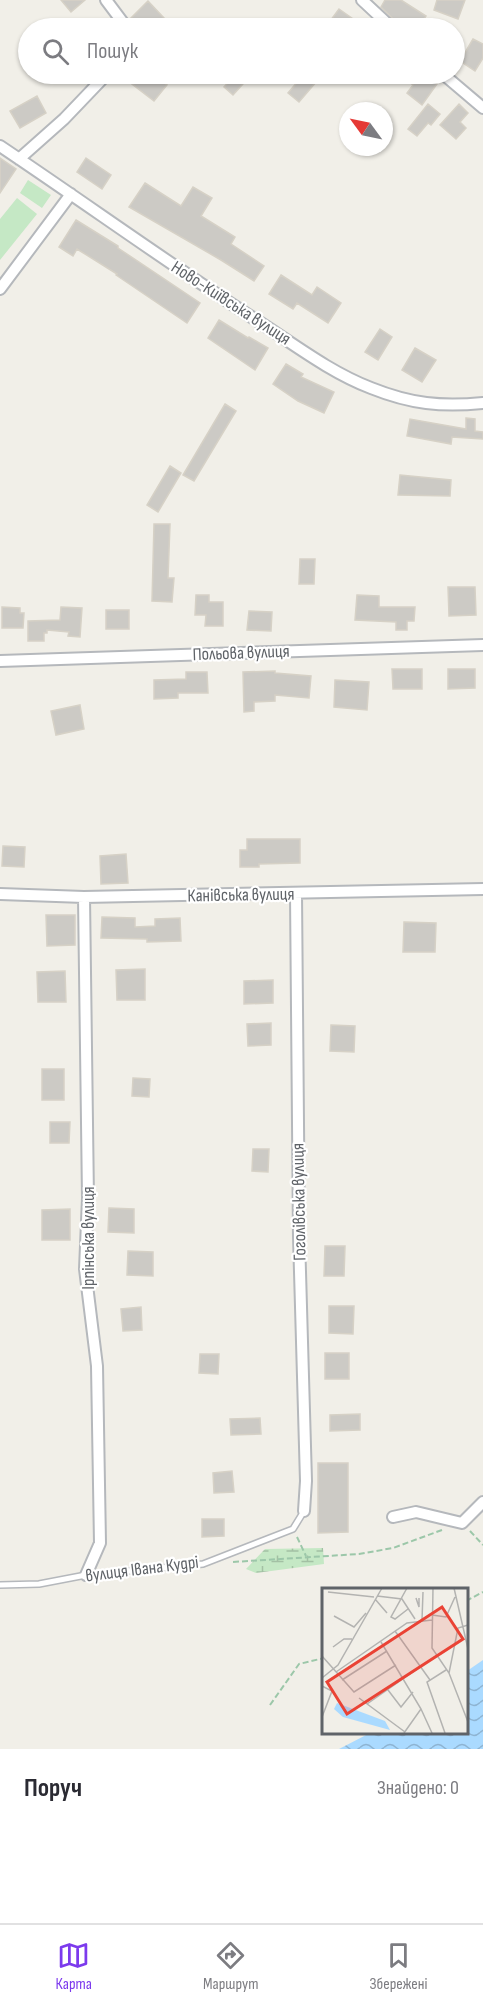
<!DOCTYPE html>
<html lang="uk">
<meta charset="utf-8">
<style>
body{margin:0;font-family:"Sofia Sans Condensed",sans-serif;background:#f2f2f3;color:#2b2b33}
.compass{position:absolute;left:339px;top:102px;width:54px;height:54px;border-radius:50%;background:#fff;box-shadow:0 2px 4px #0004;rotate:303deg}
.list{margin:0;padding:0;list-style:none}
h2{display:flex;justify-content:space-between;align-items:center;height:78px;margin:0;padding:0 24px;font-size:26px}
h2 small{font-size:20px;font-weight:400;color:#7c7c81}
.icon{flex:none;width:33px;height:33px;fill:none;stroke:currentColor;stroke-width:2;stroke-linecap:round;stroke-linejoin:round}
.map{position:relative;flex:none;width:483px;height:1749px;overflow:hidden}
.search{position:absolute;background:#fff;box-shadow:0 2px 4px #0004;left:18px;right:18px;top:18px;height:66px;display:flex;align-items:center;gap:15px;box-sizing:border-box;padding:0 21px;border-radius:33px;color:#7c7c81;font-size:22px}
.sheet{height:174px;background:#fff}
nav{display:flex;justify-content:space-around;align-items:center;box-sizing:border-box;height:84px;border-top:2px solid #e1e1e2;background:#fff;font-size:16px;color:#7c7c81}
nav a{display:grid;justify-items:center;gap:3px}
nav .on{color:#7c3aed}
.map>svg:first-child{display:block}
.green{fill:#c5e8c5}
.wetland{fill:url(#wetland-marsh)}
.water{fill:url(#water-waves)}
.building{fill:#cccac5;stroke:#d6d1c6;stroke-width:1.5}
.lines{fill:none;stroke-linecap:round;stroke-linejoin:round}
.service-casing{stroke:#b5b8bc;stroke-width:8}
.minor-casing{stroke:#b5b8bc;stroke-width:14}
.path{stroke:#9cc7a9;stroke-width:2;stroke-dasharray:6 3;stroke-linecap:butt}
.service{stroke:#fff;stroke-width:5}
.minor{stroke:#fff;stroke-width:10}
.labels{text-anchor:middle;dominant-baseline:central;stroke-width:4.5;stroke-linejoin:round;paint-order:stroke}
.street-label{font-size:18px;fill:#5f6368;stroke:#fff}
.inset-road{fill:none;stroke:#b3b3b1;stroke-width:1.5}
.view{fill:#ea4335;fill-opacity:0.15;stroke:#ea4335;stroke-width:3}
.inset-edge{fill:none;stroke:#5f6368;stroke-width:3}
</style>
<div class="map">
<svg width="483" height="1749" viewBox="0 0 483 1749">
<defs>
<pattern id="wetland-marsh" width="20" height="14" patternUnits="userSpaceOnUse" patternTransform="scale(1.5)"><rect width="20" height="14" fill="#c5e8c5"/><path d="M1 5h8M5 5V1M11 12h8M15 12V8" fill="none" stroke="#a3c0a4"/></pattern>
<pattern id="water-waves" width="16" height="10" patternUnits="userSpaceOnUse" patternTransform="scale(1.5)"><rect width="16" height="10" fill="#aadaff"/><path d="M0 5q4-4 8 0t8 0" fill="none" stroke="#8eb4d2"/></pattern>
</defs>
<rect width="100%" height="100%" fill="#f1efe8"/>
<path class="green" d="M28 180 51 195 42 208 20 193Z
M17 198 37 214 0 260V219Z"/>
<path class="wetland" d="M323 1548 324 1564 256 1573 246 1569 265 1549Z"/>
<path class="water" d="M483 1660V1749H339L370 1733 466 1732 467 1671Z"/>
<path class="building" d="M61 0H85L71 12Z
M385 0H401L426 16 418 28 412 25 408 28 393 19 381 7Z
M437 0H465L458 19 434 10Z
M148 1 164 18 154 28H140L130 19Z
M339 9 366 28H340L330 21Z
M473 39 483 44V58L475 71 460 61Z
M140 74H152L167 85 154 101 132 84Z
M236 74H252L233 95 224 87Z
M304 74H323L299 102 288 93Z
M399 74H422L437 84 422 105 407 93 413 85Z
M37 96 46 113 20 128 10 111Z
M428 104 440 114 431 125 428 123 417 136 408 129Z
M459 104 468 113 460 122 466 128 456 139 440 125Z
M0 158 16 169 0 193Z
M86 158 111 175 102 189 77 172Z
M145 183 181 206 193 187 212 198 201 216 235 237 231 244 264 266 254 281 221 260 129 207Z
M76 220 118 246V248L200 303 187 323 116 275 117 274 77 249 73 256 59 247Z
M281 275 312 295 317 287 341 303 328 323 297 303 293 309 269 294Z
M219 320 248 338 249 337 268 348 255 370 208 338Z
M380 329 392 337 378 360 365 352Z
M415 348 436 360 422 382 402 370Z
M286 364 303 374 301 377 334 392 324 413 298 401 273 384Z
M225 404 236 411 194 481 183 475Z
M466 418 475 419V431L483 432V439L452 437 451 444 407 436 410 419 466 429Z
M170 466 181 473 158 512 147 505Z
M400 475 451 480 450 496 398 495Z
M154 524H170L168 578H174L172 602 152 601Z
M300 559H315L314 584H299Z
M448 587H475L476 615 449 616Z
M196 595H209V602H223V626H205L206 615H195Z
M357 595 379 596V607H415L414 621H407V630H396V622L355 620Z
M2 607 20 608V613H24L23 628H2Z
M61 607 82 608 80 637 68 636 69 632 47 630V633H44V641H28V621L60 620Z
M106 610H129V629H106Z
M249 611 272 612 271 631 247 630Z
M392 669H422V689H393Z
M448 669H475V688L448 689Z
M275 671V673L311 676 309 698 275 695V701L254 702V711L244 712 243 672Z
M186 672H207L208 693H178V698L154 699V680L186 679Z
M335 680 369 682 367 710 334 707Z
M80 705 84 729 56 735 51 711Z
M247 839H300V863L259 864V867H240V850H247Z
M3 846 25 847 24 867 2 866Z
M126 854 128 883 101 884 100 856Z
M46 915H75V945L47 946Z
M102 917 135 918V927L155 926V919L180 918 181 941 147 942V939L101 938Z
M404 922 436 923 435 952H403Z
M145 969V1000H117L116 970Z
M65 971 66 1002H38L37 972Z
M273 980V1003L244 1004V981Z
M271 1023V1045L248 1046 247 1024Z
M331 1025 355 1026 354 1052 330 1051Z
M42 1069H64V1100H42Z
M133 1078 150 1079 149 1097 132 1096Z
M50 1122H70L69 1143H50Z
M253 1149H269L268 1172 252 1171Z
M109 1208 134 1209V1233L108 1232Z
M70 1209V1240H42V1210Z
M325 1246H345L344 1276H324Z
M128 1251 153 1252V1276L127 1275Z
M329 1306H354L353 1334 329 1333Z
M141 1307 142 1330 123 1331 121 1309Z
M325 1353H349V1379H325Z
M200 1354H219L218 1374 199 1373Z
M360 1414V1430L330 1431V1415Z
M260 1418 261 1434 231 1435 230 1419Z
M318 1463H348V1532L318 1533Z
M232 1471 234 1492 214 1493 213 1473Z
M202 1519H224V1536L202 1537Z"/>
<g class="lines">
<g class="service-casing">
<path id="service" d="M0 1585 39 1584 86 1575 203 1564 293 1529 304 1511"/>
</g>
<g class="minor-casing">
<path id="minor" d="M106 0 127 28
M362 0 392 28
M443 74 483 108
M0 146C85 203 168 263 253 318 291 342 329 372 371 388 411 404 441 407 483 403
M19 159 64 119 107 74
M0 289 71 194
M0 661 483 645
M0 894 84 897 483 889
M296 894 299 1237 306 1481 304 1511
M84 897 88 1198 85 1269 97 1366 100 1543 86 1575
M393 1517 416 1512 462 1523 483 1502"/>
</g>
<path class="path" d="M470 1531 483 1545
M297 1537 306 1556
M233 1562 359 1554 393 1548 442 1530
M466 1601 483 1592
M270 1705 299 1664 324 1658"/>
<use href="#service" class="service"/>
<use href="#minor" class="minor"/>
</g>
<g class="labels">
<g class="street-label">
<text transform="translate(231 303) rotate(33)">Ново-Київська вулиця</text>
<text transform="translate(241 653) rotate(-2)">Польова вулиця</text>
<text transform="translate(241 895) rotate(-1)">Канівська вулиця</text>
<text transform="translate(299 1202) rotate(-91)">Гоголівська вулиця</text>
<text transform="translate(88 1238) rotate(-90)">Ірпінська вулиця</text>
<text transform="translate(142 1569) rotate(-7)">вулиця Івана Кудрі</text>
</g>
</g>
<g transform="translate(322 1588)">
<rect width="146" height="146" fill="#f1efe8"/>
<path d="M15 115 63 133 68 142 21 129 12 121Z" fill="#aadaff"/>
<path class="inset-road" d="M85 0 69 29 73 31 86 21M111 0 110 60 127 85 146 134M132 0 146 61M6 4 52 9M55 8 80 11 93 31M94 10 97 19V10M53 11 65 25M110 27 124 29 133 9M12 28 32 39 44 25M100 32 101 4M73 43 108 92M59 54 99 121 82 145M11 59 22 51H30M0 68 32 104 74 77M14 84 85 35 110 32M127 85 136 40 146 37M0 90 16 77 60 0M20 92 65 63M0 98 10 103 0 129M66 102 79 119 91 104M37 110 83 144M45 116 98 79M99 121 110 145M123 145 105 94 124 82"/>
<path class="view" d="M120 19 141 51 25 126 5 94Z"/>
<rect width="146" height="146" class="inset-edge"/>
</g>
</svg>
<svg class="compass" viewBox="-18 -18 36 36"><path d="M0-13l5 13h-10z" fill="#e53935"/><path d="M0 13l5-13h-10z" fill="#7c7c81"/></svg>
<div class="search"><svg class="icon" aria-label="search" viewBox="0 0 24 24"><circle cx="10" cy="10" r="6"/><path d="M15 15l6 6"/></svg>Пошук</div>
</div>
<section class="sheet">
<h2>Поруч<small>Знайдено: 0</small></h2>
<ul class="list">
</ul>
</section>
<nav>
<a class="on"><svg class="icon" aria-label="map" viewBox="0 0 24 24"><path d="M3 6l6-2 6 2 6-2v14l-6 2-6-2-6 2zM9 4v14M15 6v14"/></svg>Карта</a>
<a><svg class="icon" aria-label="directions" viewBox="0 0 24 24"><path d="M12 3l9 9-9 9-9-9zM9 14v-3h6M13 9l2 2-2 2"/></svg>Маршрут</a>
<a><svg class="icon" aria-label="saved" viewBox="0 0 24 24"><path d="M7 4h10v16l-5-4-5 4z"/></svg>Збережені</a>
</nav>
